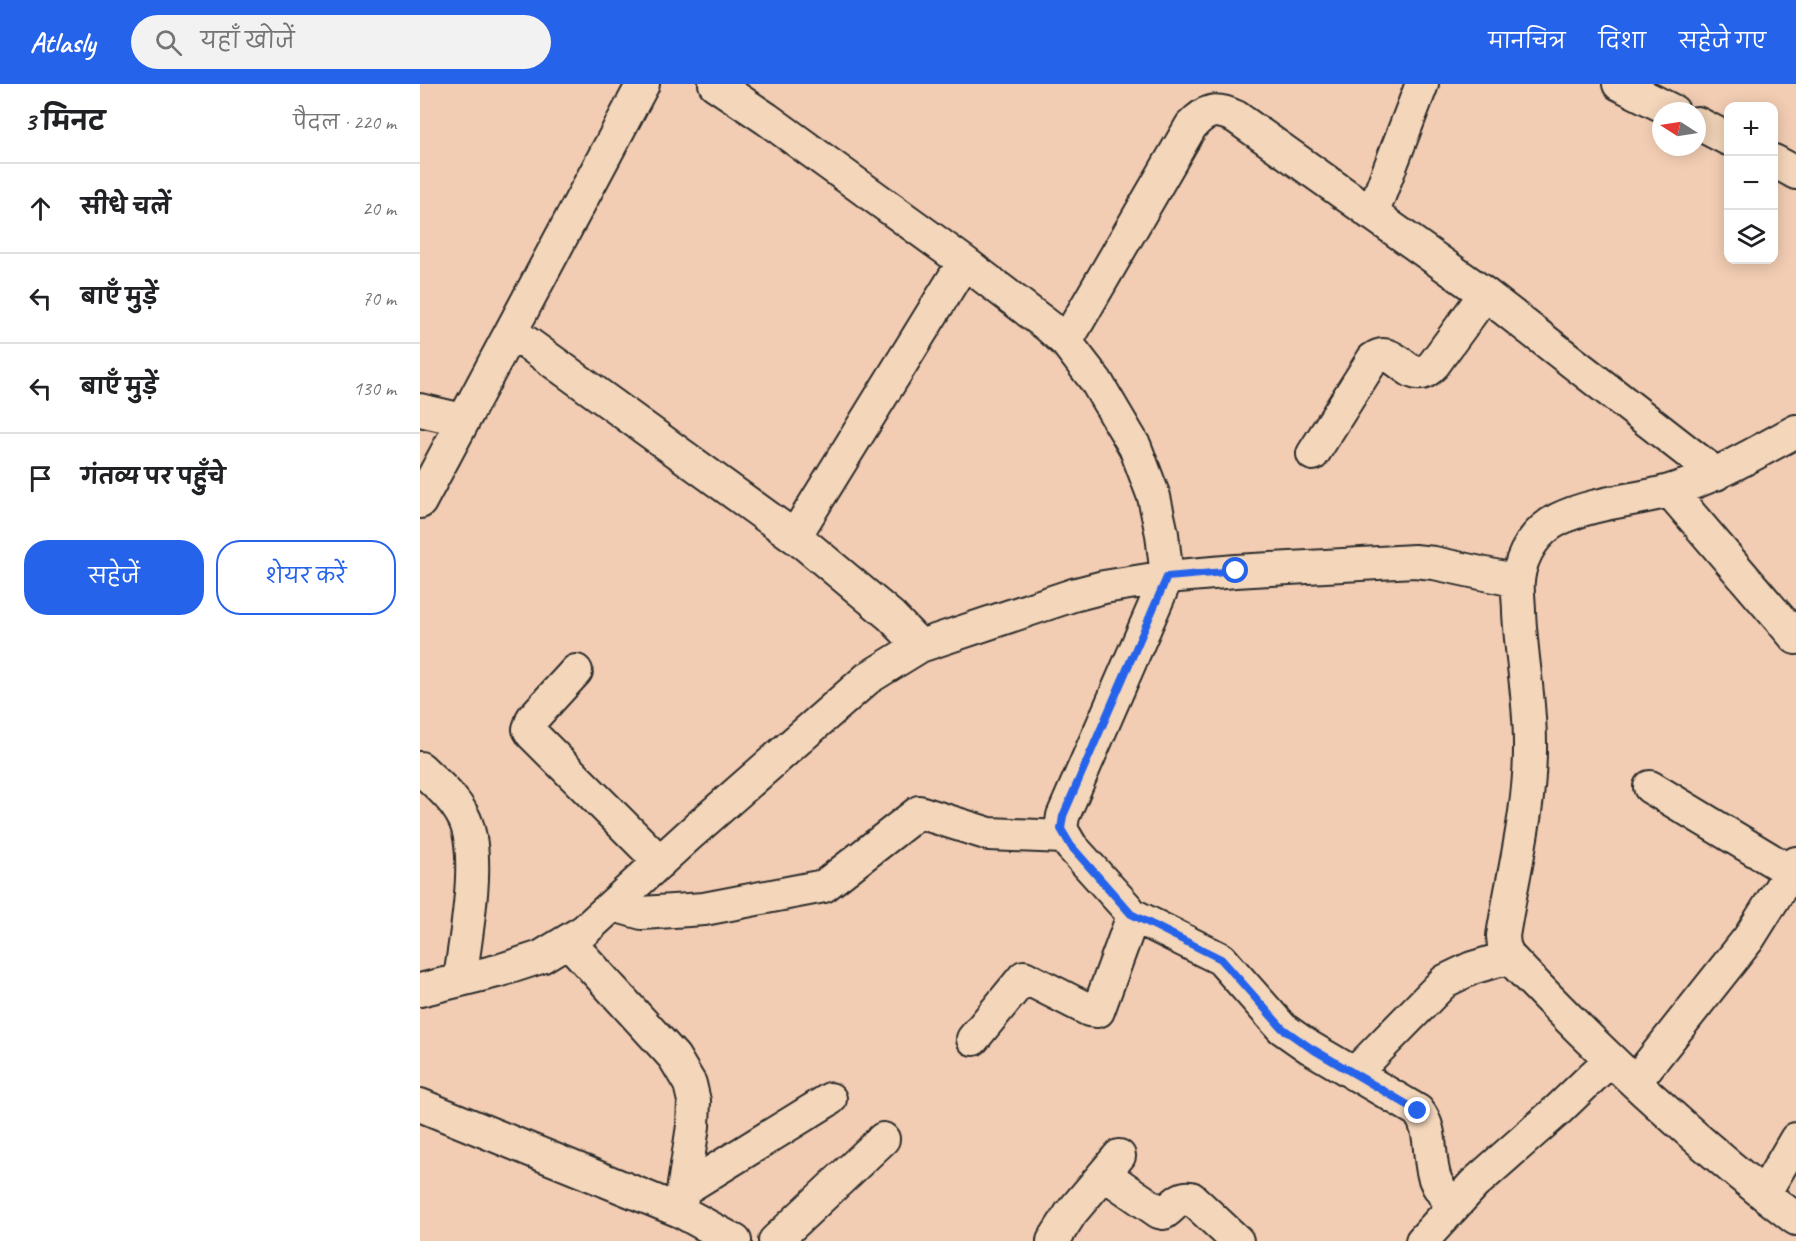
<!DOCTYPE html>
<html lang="hi">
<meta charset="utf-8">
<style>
body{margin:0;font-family:Caveat,"Playpen Sans Deva",sans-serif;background:#f2f2f2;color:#202124}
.controls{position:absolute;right:18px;top:18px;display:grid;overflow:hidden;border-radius:12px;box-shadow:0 3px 15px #0003}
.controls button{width:54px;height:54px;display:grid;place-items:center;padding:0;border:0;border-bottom:2px solid #e0e0e0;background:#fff;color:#202124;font:30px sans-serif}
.compass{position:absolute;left:1232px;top:18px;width:54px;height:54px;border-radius:50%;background:#fff;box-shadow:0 3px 15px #0003;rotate:282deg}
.stop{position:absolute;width:18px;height:18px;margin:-14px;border:4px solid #2563eb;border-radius:50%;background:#fff}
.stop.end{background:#2563eb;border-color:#fff;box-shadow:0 2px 6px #0008}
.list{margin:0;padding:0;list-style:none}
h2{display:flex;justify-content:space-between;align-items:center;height:78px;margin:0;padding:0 24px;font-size:26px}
h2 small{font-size:20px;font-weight:400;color:#757577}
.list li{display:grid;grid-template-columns:39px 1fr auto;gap:18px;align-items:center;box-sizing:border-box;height:90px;padding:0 24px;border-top:2px solid #e0e0e0}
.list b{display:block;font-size:22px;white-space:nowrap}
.list em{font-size:20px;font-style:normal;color:#757577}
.actions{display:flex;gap:12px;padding:18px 24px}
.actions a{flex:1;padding:14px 0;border:2px solid #2563eb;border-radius:24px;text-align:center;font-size:21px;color:#2563eb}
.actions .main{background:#2563eb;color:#fff}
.icon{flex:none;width:33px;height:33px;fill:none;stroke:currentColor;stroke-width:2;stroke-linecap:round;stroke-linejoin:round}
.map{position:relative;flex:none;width:1376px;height:1157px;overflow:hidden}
header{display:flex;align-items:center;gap:36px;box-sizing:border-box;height:84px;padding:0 30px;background:#2563eb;color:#fff}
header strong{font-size:28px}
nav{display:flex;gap:33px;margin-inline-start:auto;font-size:21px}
.search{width:420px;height:54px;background:#f2f2f2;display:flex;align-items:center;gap:15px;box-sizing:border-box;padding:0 21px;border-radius:33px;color:#757577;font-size:22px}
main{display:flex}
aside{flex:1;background:#fff}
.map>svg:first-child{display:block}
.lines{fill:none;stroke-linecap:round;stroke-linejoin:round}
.minor-casing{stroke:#2b2b2b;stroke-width:36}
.minor{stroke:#f4d6ba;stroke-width:32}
.route{stroke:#2563eb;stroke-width:8}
</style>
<header>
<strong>Atlasly</strong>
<div class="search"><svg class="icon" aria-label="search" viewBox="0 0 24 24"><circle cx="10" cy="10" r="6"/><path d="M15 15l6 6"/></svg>यहाँ खोजें</div>
<nav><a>मानचित्र</a><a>दिशा</a><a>सहेजे गए</a></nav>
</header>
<main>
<aside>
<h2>3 मिनट<small>पैदल · 220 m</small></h2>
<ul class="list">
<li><svg class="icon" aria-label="ahead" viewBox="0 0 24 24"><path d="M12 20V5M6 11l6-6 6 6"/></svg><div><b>सीधे चलें</b></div><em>20 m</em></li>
<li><svg class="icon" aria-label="left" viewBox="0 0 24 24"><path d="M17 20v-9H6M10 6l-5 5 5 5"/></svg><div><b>बाएँ मुड़ें</b></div><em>70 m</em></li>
<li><svg class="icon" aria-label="left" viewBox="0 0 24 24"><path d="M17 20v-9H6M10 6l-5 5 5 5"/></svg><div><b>बाएँ मुड़ें</b></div><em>130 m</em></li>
<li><svg class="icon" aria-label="arrive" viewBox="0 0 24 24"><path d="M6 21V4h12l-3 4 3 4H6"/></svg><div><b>गंतव्य पर पहुँचे</b></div></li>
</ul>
<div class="actions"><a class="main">सहेजें</a><a>शेयर करें</a></div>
</aside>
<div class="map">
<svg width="1376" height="1157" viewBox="0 0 1376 1157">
<rect width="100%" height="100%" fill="#f2cdb3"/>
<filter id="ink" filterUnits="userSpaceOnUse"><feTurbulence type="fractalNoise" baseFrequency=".0167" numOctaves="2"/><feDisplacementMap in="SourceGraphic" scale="12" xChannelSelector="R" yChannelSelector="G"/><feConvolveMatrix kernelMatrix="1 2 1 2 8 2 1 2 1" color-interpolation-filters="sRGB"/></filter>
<g filter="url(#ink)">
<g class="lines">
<g class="minor-casing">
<path id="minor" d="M295 0 347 35 544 178 628 242 646 258 676 297 715 363 734 413 742 450 747 493 643 732 641 745 651 762 708 825 712 834 710 840 678 927 669 926 604 893 553 955
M1199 0 1253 27
M1277 39 1308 55
M1354 77 1376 89
M950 129 956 120 1002 0
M92 248 386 461 471 532 500 562
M646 258 771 42C786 26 795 23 816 33L1065 210 1296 390
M0 326 43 336
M1376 347C1335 369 1294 394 1249 407 1213 417 1174 418 1139 435 1116 446 1101 470 1098 496 1097 506 1099 518 1099 528 1101 572 1110 615 1110 659 1111 723 1093 789 1083 852L1084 862 1089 873C1178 967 1273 1057 1376 1135
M893 370 953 275C972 260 985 292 1002 289 1007 288 1011 283 1014 280L1065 210
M1250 407 1376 554
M0 418 223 0
M375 452 544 178
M156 587 113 634 109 645 112 650 240 778
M0 684C16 699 33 713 43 732 63 768 45 855 40 896
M1230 703 1376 791
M193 821 222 829 284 825 404 802 499 728 569 750 644 753
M711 830 801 875 862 944 889 963 998 1027C1014 1047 1007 1072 1015 1095 1019 1106 1027 1114 1034 1122
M148 857 254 973 270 1000 274 1017 273 1042 260 1127
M0 906 81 886 121 873 164 847 268 752 448 594 500 562 653 511 684 503 747 493 816 487 994 477 1014 479 1098 497
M934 990 1025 897 1052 884 1089 873
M1215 998 1329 854 1376 779
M0 1021 260 1127 315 1157
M684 1090 739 1128 744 1129C754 1122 759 1112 771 1114L817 1157
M263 1106 410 1015
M1344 1110 1376 1055
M355 1157 463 1055
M633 1157 651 1129 699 1072
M1002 1157 1054 1100 1139 1025 1190 976"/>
</g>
<use href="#minor" class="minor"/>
</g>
</g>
<g class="lines" filter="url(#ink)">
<path class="route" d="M816 487 747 493 643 732 641 745 651 762 711 830 801 875 862 944 889 963 998 1027"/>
</g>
</svg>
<div class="controls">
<button>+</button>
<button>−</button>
<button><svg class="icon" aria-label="layers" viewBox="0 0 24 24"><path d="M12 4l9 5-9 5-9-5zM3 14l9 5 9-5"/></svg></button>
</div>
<svg class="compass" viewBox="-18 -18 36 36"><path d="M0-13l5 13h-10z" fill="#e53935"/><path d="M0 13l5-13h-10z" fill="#757577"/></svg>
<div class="stop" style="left:816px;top:487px"></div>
<div class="stop end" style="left:998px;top:1027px"></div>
</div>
</main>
